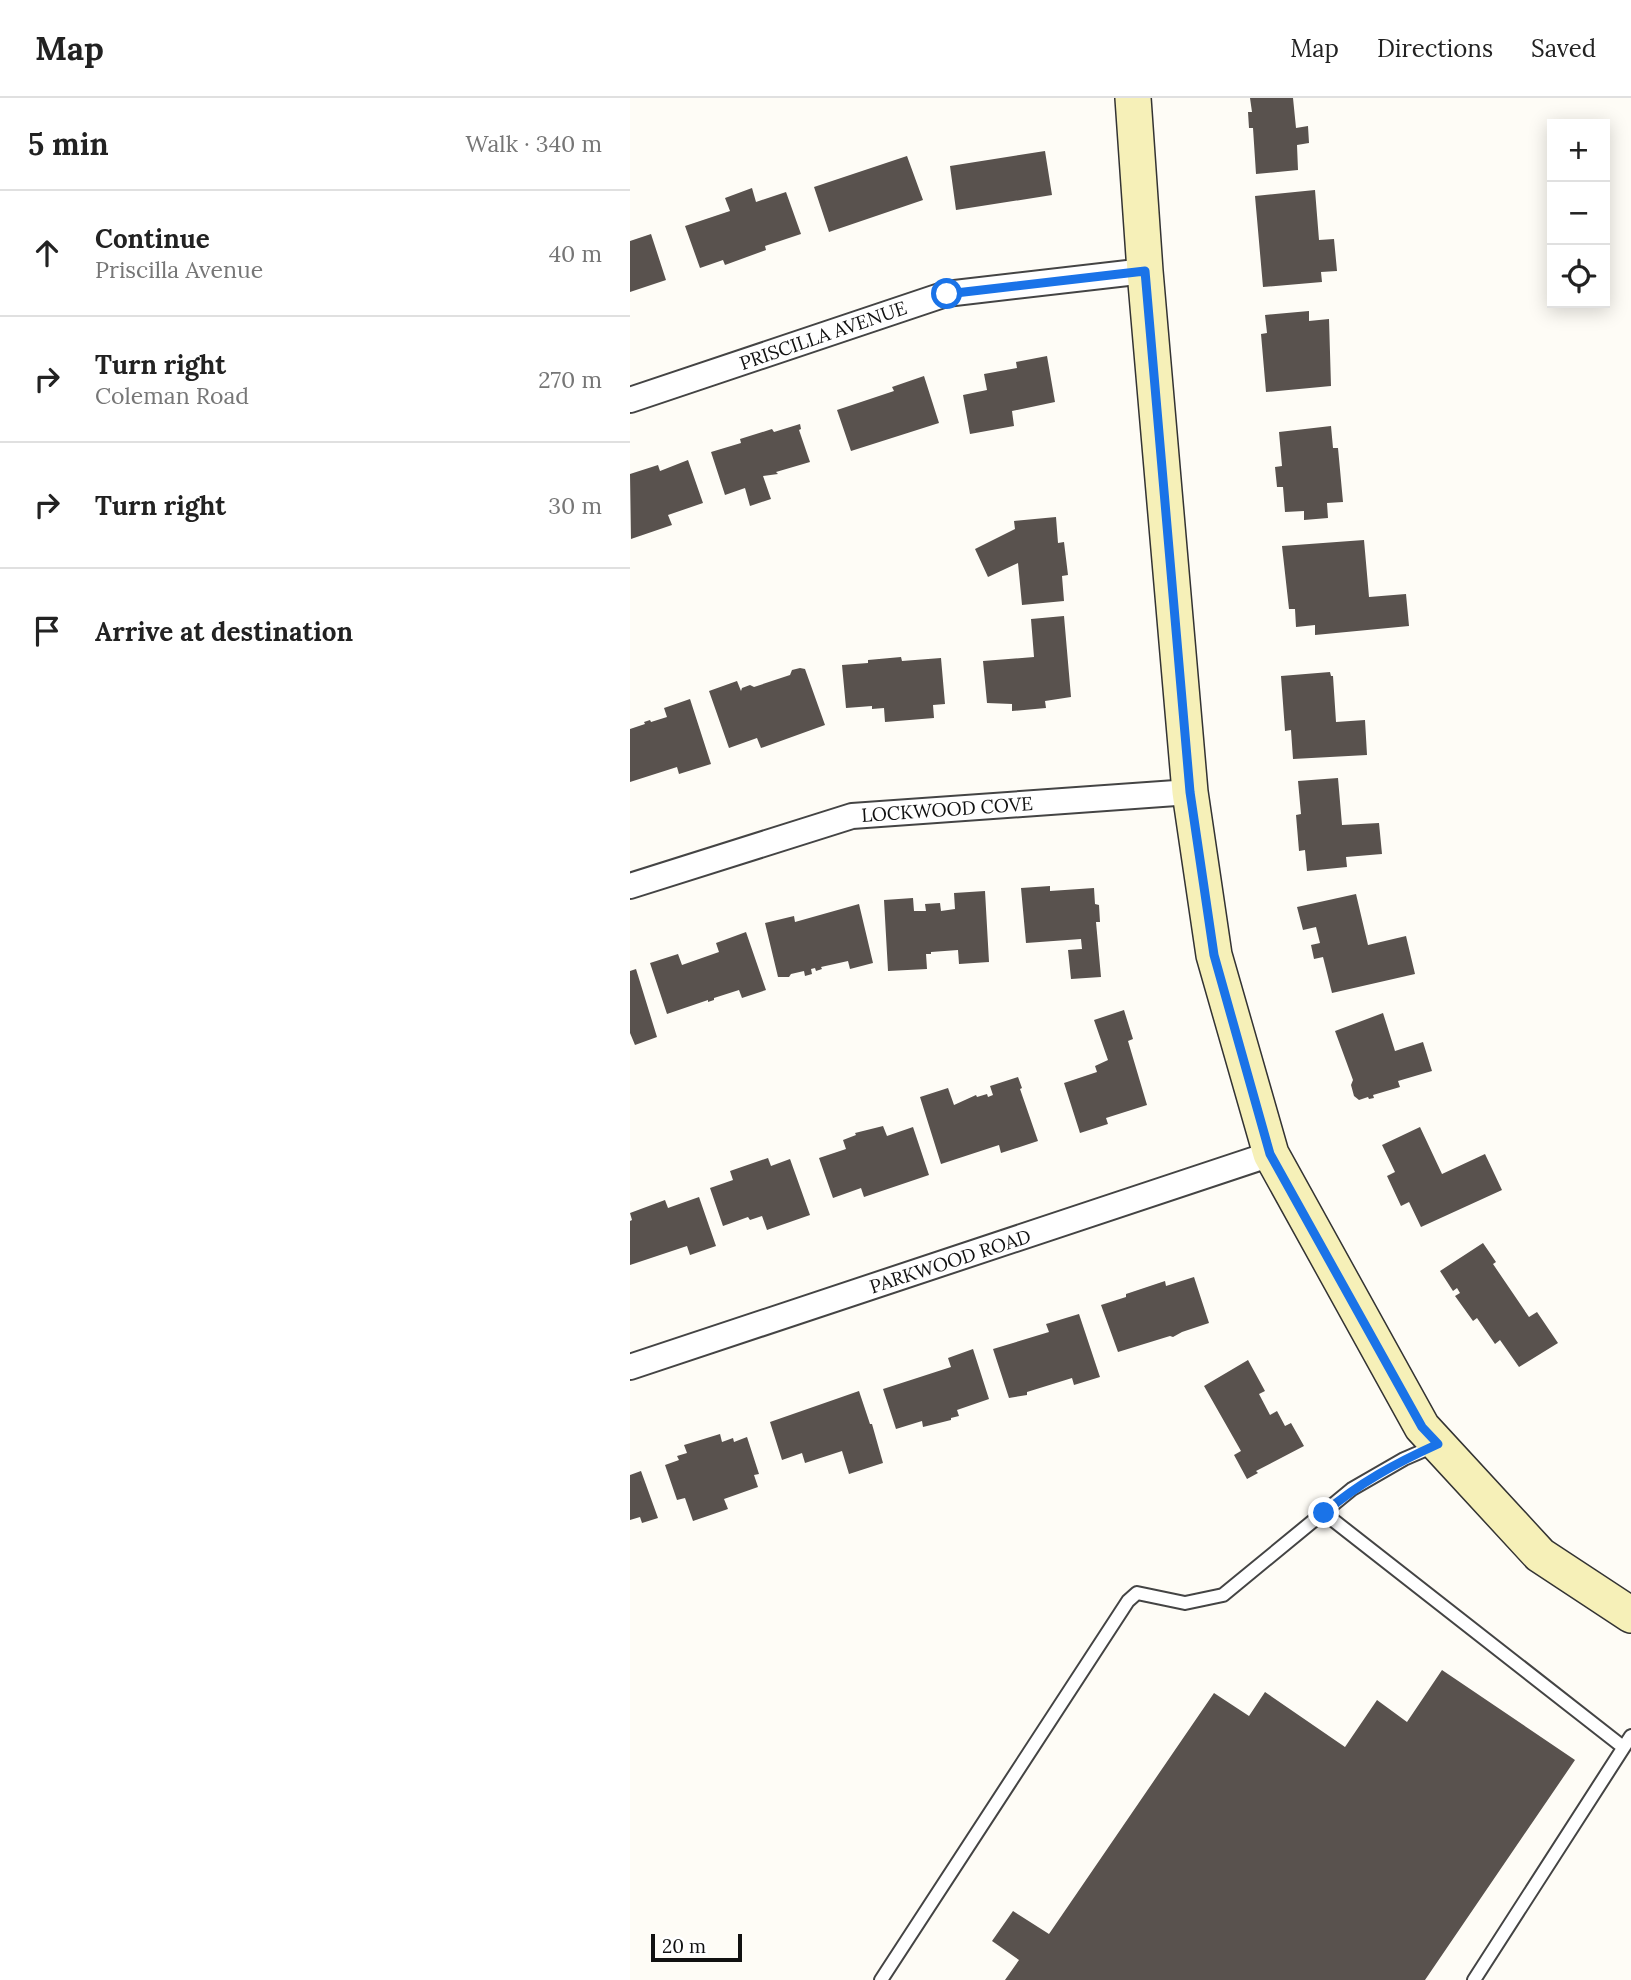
<!DOCTYPE html>
<meta charset="utf-8">
<style>
body{margin:0;font-family:Lora,serif;background:#f6f6f6;color:#222}
.controls{position:absolute;right:21px;top:21px;display:grid;overflow:hidden;border-radius:0px;box-shadow:0 4px 18px #0003}
.controls button{width:63px;height:63px;display:grid;place-items:center;padding:0;border:0;border-bottom:2px solid #e0e0e0;background:#fff;color:#222;font:35px sans-serif}
.scale{position:absolute;left:21px;bottom:18px;width:91px;box-sizing:border-box;padding-left:7px;border:4px solid #111;border-top:0;font-size:19px;line-height:24px;white-space:nowrap;color:#111;-webkit-text-stroke:5px #fff;paint-order:stroke}
.stop{position:absolute;width:21px;height:21px;margin:-16px;border:5px solid #1a73e8;border-radius:50%;background:#fff}
.stop.end{background:#1a73e8;border-color:#fff;box-shadow:0 2px 7px #0008}
.list{margin:0;padding:0;list-style:none}
h2{display:flex;justify-content:space-between;align-items:center;height:91px;margin:0;padding:0 28px;font-size:30px}
h2 small{font-size:23px;font-weight:400;color:#767676}
.list li{display:grid;grid-template-columns:46px 1fr auto;gap:21px;align-items:center;box-sizing:border-box;height:126px;padding:0 28px;border-top:2px solid #e0e0e0}
.list b{display:block;font-size:26px;white-space:nowrap}
.list p{margin:0;font-size:23px;white-space:nowrap;color:#767676}
.list em{font-size:23px;font-style:normal;color:#767676}
.icon{flex:none;width:38px;height:38px;fill:none;stroke:currentColor;stroke-width:2;stroke-linecap:round;stroke-linejoin:round}
.map{position:relative;flex:none;width:1001px;height:1882px;overflow:hidden}
header{display:flex;align-items:center;gap:42px;box-sizing:border-box;height:98px;padding:0 35px;background:#fff;border-bottom:2px solid #e0e0e0}
header strong{font-size:33px}
nav{display:flex;gap:38px;margin-inline-start:auto;font-size:24px}
main{display:flex}
aside{flex:1;background:#fff}
.map>svg:first-child{display:block}
.building{fill:#59524e}
.lines{fill:none;stroke-linecap:round;stroke-linejoin:round}
.service-casing{stroke:#444;stroke-width:16}
.minor-casing{stroke:#444;stroke-width:28}
.secondary-casing{stroke:#333;stroke-width:38}
.service{stroke:#fff;stroke-width:12}
.minor{stroke:#fff;stroke-width:24}
.secondary{stroke:#f6f0b8;stroke-width:35}
.route{stroke:#1a73e8;stroke-width:9}
.labels{text-anchor:middle;dominant-baseline:central;stroke-width:7;stroke-linejoin:round;paint-order:stroke}
.street-label{font-size:19px;fill:#111;stroke:#fff}
</style>
<header>
<strong>Map</strong>
<nav><a>Map</a><a>Directions</a><a>Saved</a></nav>
</header>
<main>
<aside>
<h2>5 min<small>Walk · 340 m</small></h2>
<ul class="list">
<li><svg class="icon" aria-label="ahead" viewBox="0 0 24 24"><path d="M12 20V5M6 11l6-6 6 6"/></svg><div><b>Continue</b><p>Priscilla Avenue</p></div><em>40 m</em></li>
<li><svg class="icon" aria-label="right" viewBox="0 0 24 24"><path d="M7 20v-9h11M14 6l5 5-5 5"/></svg><div><b>Turn right</b><p>Coleman Road</p></div><em>270 m</em></li>
<li><svg class="icon" aria-label="right" viewBox="0 0 24 24"><path d="M7 20v-9h11M14 6l5 5-5 5"/></svg><div><b>Turn right</b></div><em>30 m</em></li>
<li><svg class="icon" aria-label="arrive" viewBox="0 0 24 24"><path d="M6 21V4h12l-3 4 3 4H6"/></svg><div><b>Arrive at destination</b></div></li>
</ul>
</aside>
<div class="map">
<svg width="1001" height="1882" viewBox="0 0 1001 1882">
<rect width="100%" height="100%" fill="#fefcf6"/>
<path class="building" d="M620 0H663L666 30 678 28 679 45 667 47 668 72 626 76 623 30H619L618 14H622Z
M415 53 422 97 326 112 320 68Z
M277 58 293 102 199 134 184 89Z
M122 90 126 104 156 94 171 136 135 148 136 152 95 167 93 162 70 170 55 128 100 113 95 100Z
M685 92 689 142 704 141 707 173 691 174 692 184 633 189 625 98Z
M21 136 36 182 0 194V143Z
M679 213V223L699 221 701 288 636 294 631 236 637 235 635 217Z
M417 258 425 304 382 313 384 328 340 336 333 297 357 292 354 276 387 270 386 264Z
M294 278 309 325 221 353 207 312 264 293 262 289Z
M170 326 171 331 169 332 180 364 146 374 148 376 133 378 141 401 120 408 115 390 95 397 81 354 111 345 110 341 142 331 144 334Z
M701 328 703 350H708L713 404 697 405 698 420 674 422V413L655 414 653 389H647L645 369 652 368 649 334Z
M58 362 73 405 38 417 42 427 1 441 0 376 28 367 30 373Z
M426 419 428 445 434 444 438 477 432 478 434 503 392 507 388 465 358 479 345 451 385 431 384 423Z
M734 442 739 499 776 496 779 528 685 537V527L666 529 665 511H659L652 448Z
M434 518 441 599 415 603 416 610 382 613V606L357 605 353 563 404 559 401 521Z
M271 559 272 563 311 560 315 606 303 607 304 620 255 624 254 610 242 611V608L216 610 212 567 238 565V562Z
M170 570 175 571 195 627 131 650 127 640 99 650 79 593 107 583 111 593 112 590 120 587 124 589 160 577 162 572Z
M700 574 701 578H703L706 624 735 622 737 657 663 661 661 632 655 633 651 578Z
M60 601 81 666 49 676 47 669 0 684V631L15 626 14 624 20 622 21 624 37 619 34 610Z
M708 680 712 727 749 725 752 756 716 759 717 769 677 773 675 752 669 753 666 717 671 716 668 683Z
M420 788V793L464 790 465 806 469 807 470 824H466L471 879 441 881 438 852 452 851 451 841 396 845 391 790Z
M355 793 359 864 329 866 328 852 301 854V856H296L297 871 258 873 254 802 283 800 284 813H296L295 806 310 805 311 813 325 811 324 795Z
M726 796 738 847 776 838 785 876 702 895 693 859 684 861 681 847 690 845 686 829 673 832 667 809Z
M229 806 243 865 220 871 218 863 191 869 192 871 186 873 185 870 181 871 182 876 175 878 174 873 161 876 159 879H148L135 825 164 818 165 824Z
M116 834 136 892 112 900 109 892 84 900V902L78 904V902L37 916 20 865 48 856 52 867 89 854 86 845Z
M6 871 27 939 5 947 0 935V873Z
M494 912 503 941 498 943 517 1007 476 1020 478 1026 450 1035 434 985 467 974 465 968 478 962 464 922Z
M753 915 765 953 793 944 802 973 768 983 770 989 743 997 744 1000 739 1001 738 999 729 1002 724 998 721 987 723 982 705 933Z
M388 979 392 990 390 991 408 1043 371 1055 369 1047 311 1066 290 999 318 990 324 1007 346 997 347 999 357 996 358 999 363 997 360 988Z
M253 1028 257 1038 283 1029 299 1077 234 1099 231 1090 203 1100 189 1060 216 1051 213 1042 226 1037 225 1035Z
M790 1029 812 1076 855 1056 872 1092 791 1129 779 1104 771 1108 757 1078 765 1074 752 1047Z
M138 1060 141 1068 160 1061 180 1117 137 1132 132 1118 120 1122 118 1119 93 1128 80 1090 103 1082 100 1073Z
M69 1099 86 1148 60 1157 57 1148 0 1167V1123L2 1122 0 1115 35 1102 38 1110Z
M853 1145 866 1164 863 1166 899 1219 907 1214 928 1245 889 1269 870 1242 865 1246 847 1220 843 1223 825 1198 830 1195 827 1190 823 1193 810 1173Z
M564 1179 579 1225 552 1234 543 1239 540 1238 488 1254 471 1207 496 1199V1196L535 1183 536 1188Z
M449 1216 470 1279 444 1287 442 1280 397 1294V1297L379 1300 363 1251 419 1234 416 1226Z
M343 1251 359 1301 327 1312 329 1318 321 1320V1322L293 1329 292 1323 266 1331 253 1291 321 1269 318 1260Z
M618 1262 635 1293 629 1296 640 1317 647 1313 655 1328 661 1325 674 1348 626 1373 628 1375 617 1381 604 1357 611 1353 574 1288Z
M229 1293 240 1326H242L253 1365 219 1376 212 1353 175 1365 172 1355 152 1362 140 1324Z
M90 1336 92 1344 103 1340 104 1344 117 1339 129 1376 124 1377 128 1389 94 1401 98 1411 63 1423 55 1400 47 1402 35 1367 49 1362 47 1358 57 1355 54 1347Z
M11 1373 28 1420 12 1425 10 1419 0 1422V1377Z
M812 1572 945 1662 795 1882H375L389 1862 362 1843 383 1813 419 1836 584 1595 619 1618 635 1594 715 1649 747 1602 777 1624Z"/>
<g class="lines">
<g class="service-casing">
<path id="service" d="M694 1415 993 1649
M251 1882 498 1503 507 1495 555 1505 593 1497 722 1391 774 1361 804 1348
M844 1882 1001 1638"/>
</g>
<g class="minor-casing">
<path id="minor" d="M0 302 316 196 515 173
M0 788 222 718 560 694
M0 1269 641 1056"/>
</g>
<g class="secondary-casing">
<path id="secondary" d="M503 0 515 173 560 694 584 857 641 1056 792 1329 910 1457 1001 1517"/>
</g>
<use href="#service" class="service"/>
<use href="#minor" class="minor"/>
<use href="#secondary" class="secondary"/>
</g>
<g class="lines">
<path class="route" d="M317 196 515 173 560 694 584 857 640 1056 792 1329 808 1346C766 1365 729 1385 694 1415"/>
</g>
<g class="labels">
<g class="street-label">
<text transform="translate(193 237) rotate(-19)">PRISCILLA AVENUE</text>
<text transform="translate(317 711) rotate(-4)">LOCKWOOD COVE</text>
<text transform="translate(320 1163) rotate(-18)">PARKWOOD ROAD</text>
</g>
</g>
</svg>
<div class="controls">
<button>+</button>
<button>−</button>
<button><svg class="icon" aria-label="locate" viewBox="0 0 24 24"><circle cx="12" cy="12" r="6"/><path d="M12 2v4M12 18v4M2 12h4M18 12h4"/></svg></button>
</div>
<div class="scale">20 m</div>
<div class="stop" style="left:317px;top:196px"></div>
<div class="stop end" style="left:694px;top:1415px"></div>
</div>
</main>
